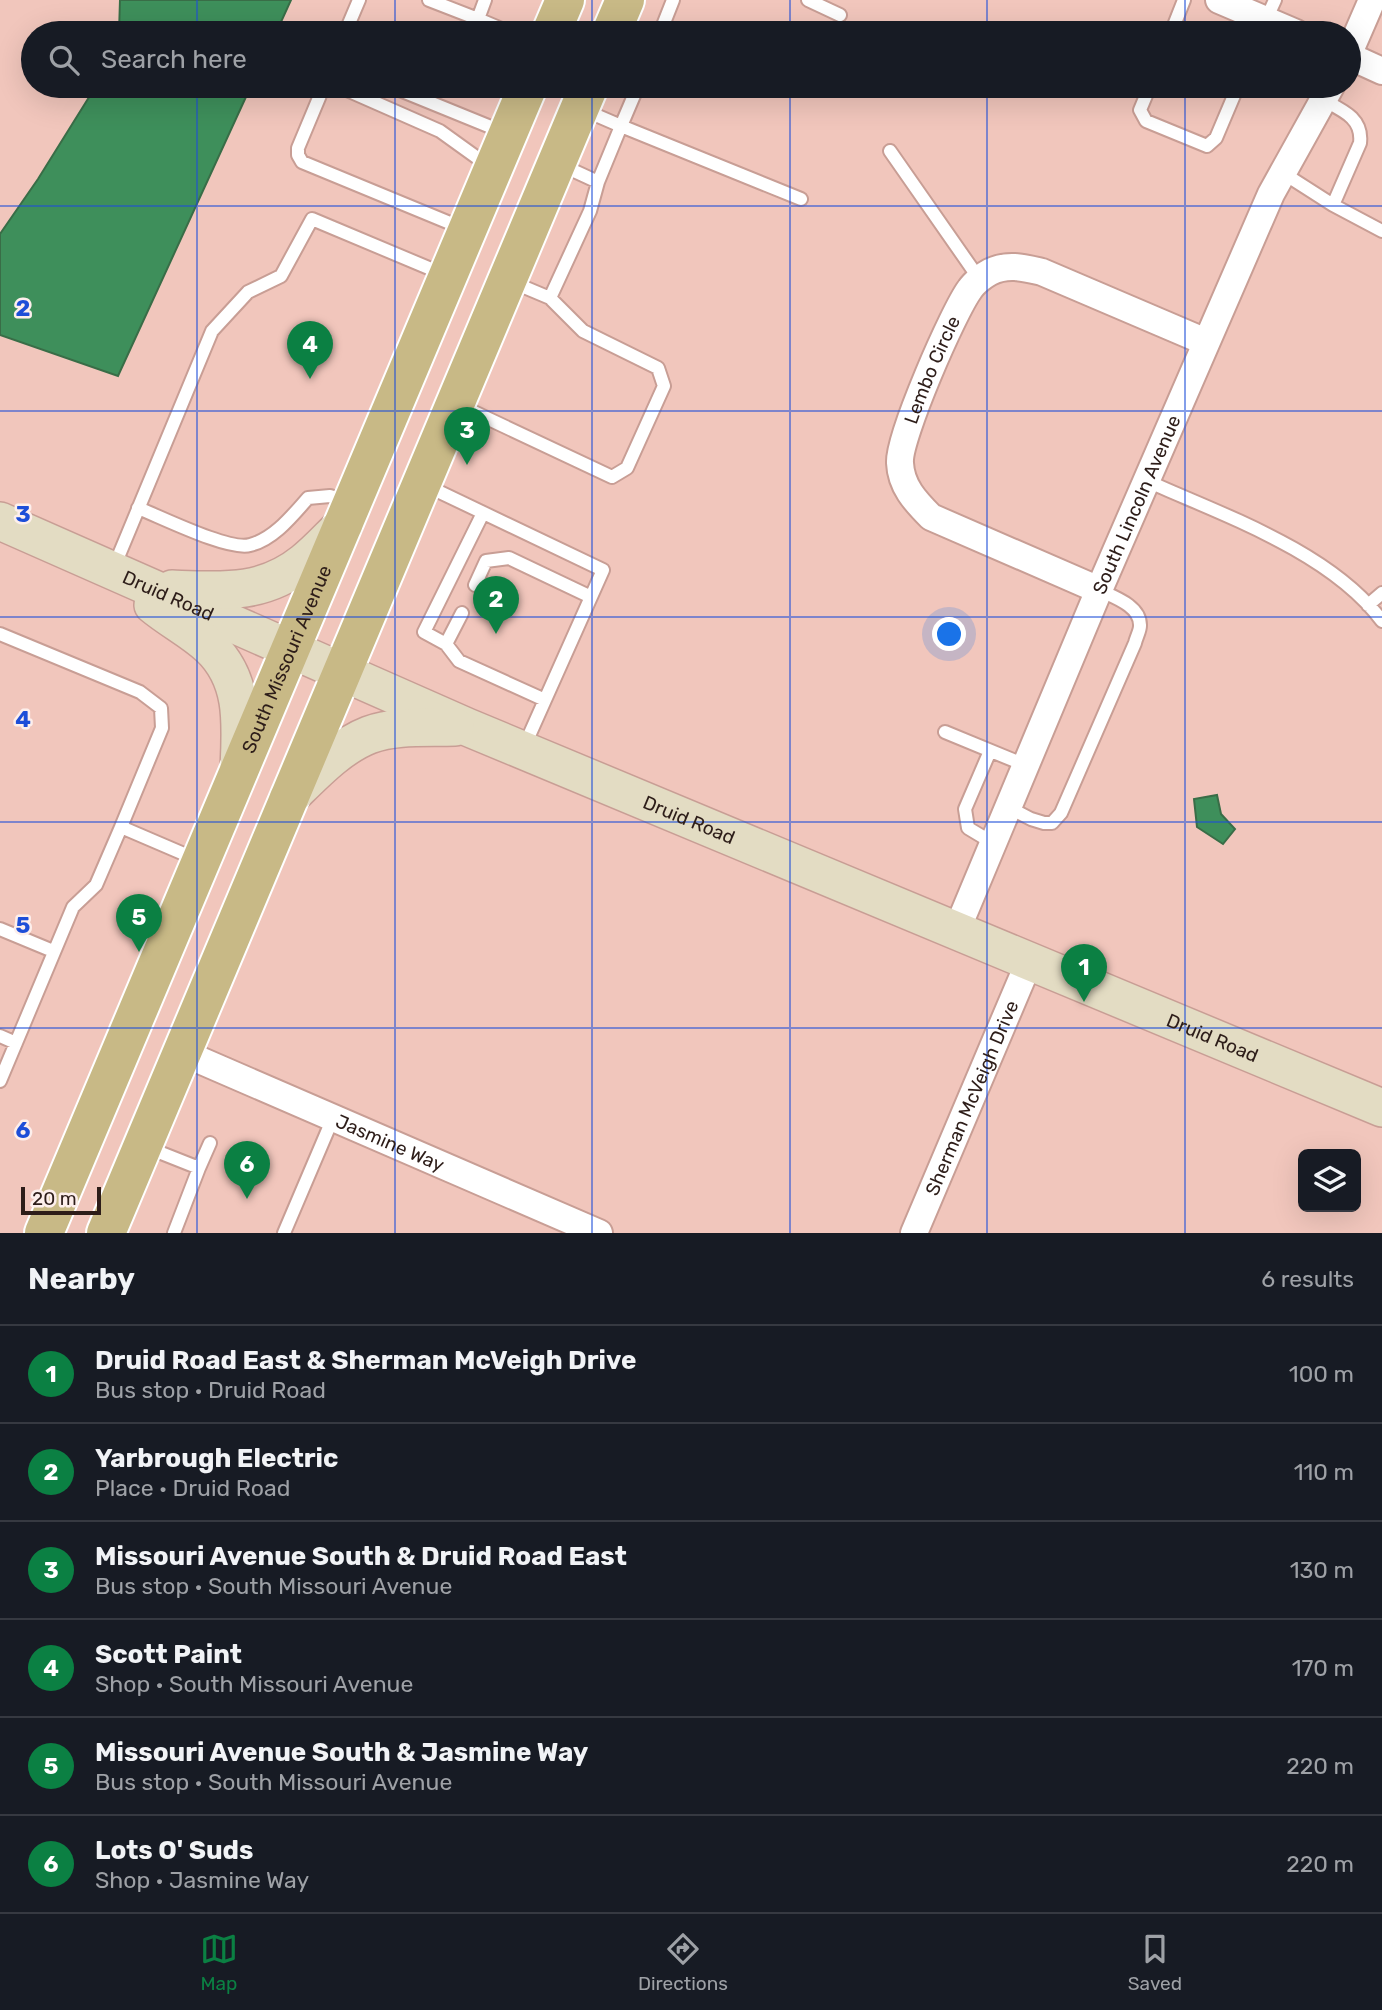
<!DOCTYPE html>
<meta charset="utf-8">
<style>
body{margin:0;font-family:Rubik,sans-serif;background:#20242c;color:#f1f3f6}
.controls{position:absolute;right:21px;bottom:21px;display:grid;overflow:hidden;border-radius:10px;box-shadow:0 7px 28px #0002}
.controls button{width:63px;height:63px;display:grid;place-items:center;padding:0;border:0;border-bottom:2px solid #363941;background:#171b24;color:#f1f3f6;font:35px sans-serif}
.scale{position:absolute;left:21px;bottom:18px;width:80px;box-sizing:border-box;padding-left:7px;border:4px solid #2d1d19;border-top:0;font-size:19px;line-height:24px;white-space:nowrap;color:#2d1d19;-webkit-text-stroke:5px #fdefec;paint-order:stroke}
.you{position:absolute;left:950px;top:635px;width:24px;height:24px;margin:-18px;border:5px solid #fff;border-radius:50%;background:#1a73e8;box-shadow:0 0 0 10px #1a73e833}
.badge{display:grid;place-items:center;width:46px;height:46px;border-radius:50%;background:#0b8043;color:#fff;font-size:23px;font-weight:700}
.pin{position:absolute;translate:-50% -58px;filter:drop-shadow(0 2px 4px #0008)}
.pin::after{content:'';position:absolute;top:37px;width:24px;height:21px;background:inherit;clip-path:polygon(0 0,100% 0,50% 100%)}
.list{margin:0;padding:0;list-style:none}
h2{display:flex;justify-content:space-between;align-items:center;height:91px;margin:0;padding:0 28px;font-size:30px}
h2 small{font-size:23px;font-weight:400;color:#9ea1a6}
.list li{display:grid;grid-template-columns:46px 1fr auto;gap:21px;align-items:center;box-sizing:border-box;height:98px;padding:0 28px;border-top:2px solid #363941}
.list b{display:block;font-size:26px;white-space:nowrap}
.list p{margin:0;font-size:23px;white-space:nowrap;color:#9ea1a6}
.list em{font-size:23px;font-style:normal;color:#9ea1a6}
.icon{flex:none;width:38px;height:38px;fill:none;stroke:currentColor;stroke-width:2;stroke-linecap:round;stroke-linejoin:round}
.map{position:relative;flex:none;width:1382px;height:1233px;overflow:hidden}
.search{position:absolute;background:#171b24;box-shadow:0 7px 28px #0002;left:21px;right:21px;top:21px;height:77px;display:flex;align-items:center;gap:18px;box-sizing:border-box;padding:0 24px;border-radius:38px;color:#9ea1a6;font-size:26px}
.sheet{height:679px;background:#171b24}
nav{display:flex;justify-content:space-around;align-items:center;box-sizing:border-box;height:98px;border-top:2px solid #363941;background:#171b24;font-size:19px;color:#9ea1a6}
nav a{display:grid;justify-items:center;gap:4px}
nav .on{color:#0b8043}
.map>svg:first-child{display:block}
.water{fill:#3e8f5b;stroke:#396d47;stroke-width:2}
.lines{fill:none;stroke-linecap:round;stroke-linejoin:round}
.lane-casing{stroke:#c89e95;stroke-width:16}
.street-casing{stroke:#c89e95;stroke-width:30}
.secondary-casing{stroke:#c89e95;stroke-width:40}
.primary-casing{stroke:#fff;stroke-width:42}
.lane{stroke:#fff;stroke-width:12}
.street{stroke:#fff;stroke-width:26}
.secondary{stroke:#e3dcc3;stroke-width:37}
.primary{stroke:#c8b986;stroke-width:38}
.grid{fill:none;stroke:#1d4ed8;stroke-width:2;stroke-opacity:0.55}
.labels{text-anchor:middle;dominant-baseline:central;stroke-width:5;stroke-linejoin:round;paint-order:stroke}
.street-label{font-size:19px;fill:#2d1d19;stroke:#fdefec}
.grid-label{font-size:23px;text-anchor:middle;font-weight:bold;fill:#1d4ed8;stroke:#fdefec;stroke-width:5;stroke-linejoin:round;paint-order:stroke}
</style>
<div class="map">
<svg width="1382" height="1233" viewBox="0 0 1382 1233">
<rect width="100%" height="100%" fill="#f1c6bc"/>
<path class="water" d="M120 0H291L276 33H119Z
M96 86H251L118 376 0 335V234L38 179Z
M1217 795 1221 814 1235 829 1223 844 1197 827 1194 799Z"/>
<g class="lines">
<g class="lane-casing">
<path id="lane" d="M429 0 478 19 485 0
M808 0 840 15
M478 19 511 33
M345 33 359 0
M660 33 673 0
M1171 33 1184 0
M1260 33 1275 0
M390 86 503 132
M1150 86 1140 110 1146 121 1207 146 1216 138 1238 86
M584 110 621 126 638 86
M890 151 980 280
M559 164 598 182 621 126 801 199
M1283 173 1333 205 1360 143C1363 118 1342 110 1323 100
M1333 205 1382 231
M462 228 302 162 298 155V148L321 93 329 87H340L440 131 490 167
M512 282 550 298 590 211 598 182
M459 405 612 477 627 468 664 386 658 368 583 331 550 298
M1147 481C1223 515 1331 552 1382 621
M425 485 603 570 524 747
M138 508C161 517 229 551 250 545 274 539 292 516 308 498L330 496 347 501
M114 567 212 331 248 292 281 276 312 219 443 274
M475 585 486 561 509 558 591 597
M1368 605 1382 593
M462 613 446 644 459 661 545 700
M0 634 140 692 161 708 162 728 121 827 198 860
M446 644 424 632 483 513
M945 732 1025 765
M990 751 965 809 968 828 993 843
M1008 807 1031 819 1044 823H1052L1061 813 1135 643C1136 638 1140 631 1140 626 1141 606 1114 597 1099 590
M0 929 53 951
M0 1036 16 1043
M0 1081 73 907 96 885 121 827
M146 1147 199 1168 174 1233
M199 1168 210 1143
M284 1233 333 1118"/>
</g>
<g class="street-casing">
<g id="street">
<path d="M1219 0 1296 33"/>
<path d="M1349 53 1372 0"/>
<path d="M1349 56 1382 71"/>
<path id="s1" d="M1099 590 931 517C915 501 901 486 900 463 898 438 954 310 970 289 974 283 984 275 990 272 1008 263 1025 268 1042 272L1206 342"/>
<path id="s2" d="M956 932 1099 590 1271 194 1331 86"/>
<path id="s3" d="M181 1052 599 1233"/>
<path id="s4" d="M914 1233 1029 962"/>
</g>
</g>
<g class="secondary-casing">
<g id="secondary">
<path id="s5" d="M0 521 467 727 1382 1108"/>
<path d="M172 589C222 591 263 595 304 562 318 551 331 536 344 524"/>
<path d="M153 605C171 620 193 631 210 647 245 680 241 725 239 769"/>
<path d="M288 799C312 776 338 747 369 735 396 725 427 728 455 727"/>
</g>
</g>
<g class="primary-casing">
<g id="primary">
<path d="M551 33 565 0"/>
<path d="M611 33 625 0"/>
<path id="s6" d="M44 1233 528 86"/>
<path d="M106 1233 589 86"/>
</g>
</g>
<use href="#lane" class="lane"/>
<use href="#street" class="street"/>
<use href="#secondary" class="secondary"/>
<use href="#primary" class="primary"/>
</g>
<path class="grid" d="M197 0V33M395 0V33M592 0V33M790 0V33M987 0V33M1185 0V33M197 86V1233M395 86V1233M592 86V1233M790 86V1233M987 86V1233M1185 86V1233M0 206H1382M0 411H1382M0 617H1382M0 822H1382M0 1028H1382"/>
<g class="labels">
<g class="street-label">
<text stroke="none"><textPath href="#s1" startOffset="346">Lembo Circle</textPath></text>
<text stroke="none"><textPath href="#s2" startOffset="464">South Lincoln Avenue</textPath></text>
<text stroke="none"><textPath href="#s5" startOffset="184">Druid Road</textPath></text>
<text stroke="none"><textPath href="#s6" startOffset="623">South Missouri Avenue</textPath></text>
<text stroke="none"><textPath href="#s5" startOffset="751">Druid Road</textPath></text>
<text stroke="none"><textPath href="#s5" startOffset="1318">Druid Road</textPath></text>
<text stroke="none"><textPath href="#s4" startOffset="147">Sherman McVeigh Drive</textPath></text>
<text stroke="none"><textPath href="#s3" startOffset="228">Jasmine Way</textPath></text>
</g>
</g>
<g class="grid-label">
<text x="23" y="316">2</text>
<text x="23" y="522">3</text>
<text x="23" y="727">4</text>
<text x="23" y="933">5</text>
<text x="23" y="1138">6</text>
</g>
</svg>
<div class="controls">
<button><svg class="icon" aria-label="layers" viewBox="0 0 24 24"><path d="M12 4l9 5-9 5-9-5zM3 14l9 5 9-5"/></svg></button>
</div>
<div class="scale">20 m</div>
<div class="you"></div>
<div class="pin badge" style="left:1084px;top:1002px">1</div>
<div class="pin badge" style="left:496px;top:634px">2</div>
<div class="pin badge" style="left:467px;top:465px">3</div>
<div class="pin badge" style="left:310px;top:379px">4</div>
<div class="pin badge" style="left:139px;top:952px">5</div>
<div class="pin badge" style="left:247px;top:1199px">6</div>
<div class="search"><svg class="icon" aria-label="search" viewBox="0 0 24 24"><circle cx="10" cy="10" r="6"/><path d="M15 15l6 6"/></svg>Search here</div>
</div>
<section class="sheet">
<h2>Nearby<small>6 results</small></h2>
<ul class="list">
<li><span class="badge">1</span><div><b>Druid Road East &amp; Sherman McVeigh Drive</b><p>Bus stop · Druid Road</p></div><em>100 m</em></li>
<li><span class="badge">2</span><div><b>Yarbrough Electric</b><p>Place · Druid Road</p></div><em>110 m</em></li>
<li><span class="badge">3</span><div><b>Missouri Avenue South &amp; Druid Road East</b><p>Bus stop · South Missouri Avenue</p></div><em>130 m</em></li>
<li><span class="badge">4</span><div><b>Scott Paint</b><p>Shop · South Missouri Avenue</p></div><em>170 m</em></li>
<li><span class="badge">5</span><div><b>Missouri Avenue South &amp; Jasmine Way</b><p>Bus stop · South Missouri Avenue</p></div><em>220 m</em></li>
<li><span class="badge">6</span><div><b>Lots O' Suds</b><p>Shop · Jasmine Way</p></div><em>220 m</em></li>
</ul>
</section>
<nav>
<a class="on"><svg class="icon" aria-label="map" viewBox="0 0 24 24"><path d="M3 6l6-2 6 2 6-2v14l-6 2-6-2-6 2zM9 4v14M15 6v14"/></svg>Map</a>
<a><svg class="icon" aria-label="directions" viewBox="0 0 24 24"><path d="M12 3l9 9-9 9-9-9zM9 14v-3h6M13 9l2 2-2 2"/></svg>Directions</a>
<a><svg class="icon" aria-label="saved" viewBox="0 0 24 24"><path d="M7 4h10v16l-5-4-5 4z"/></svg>Saved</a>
</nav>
